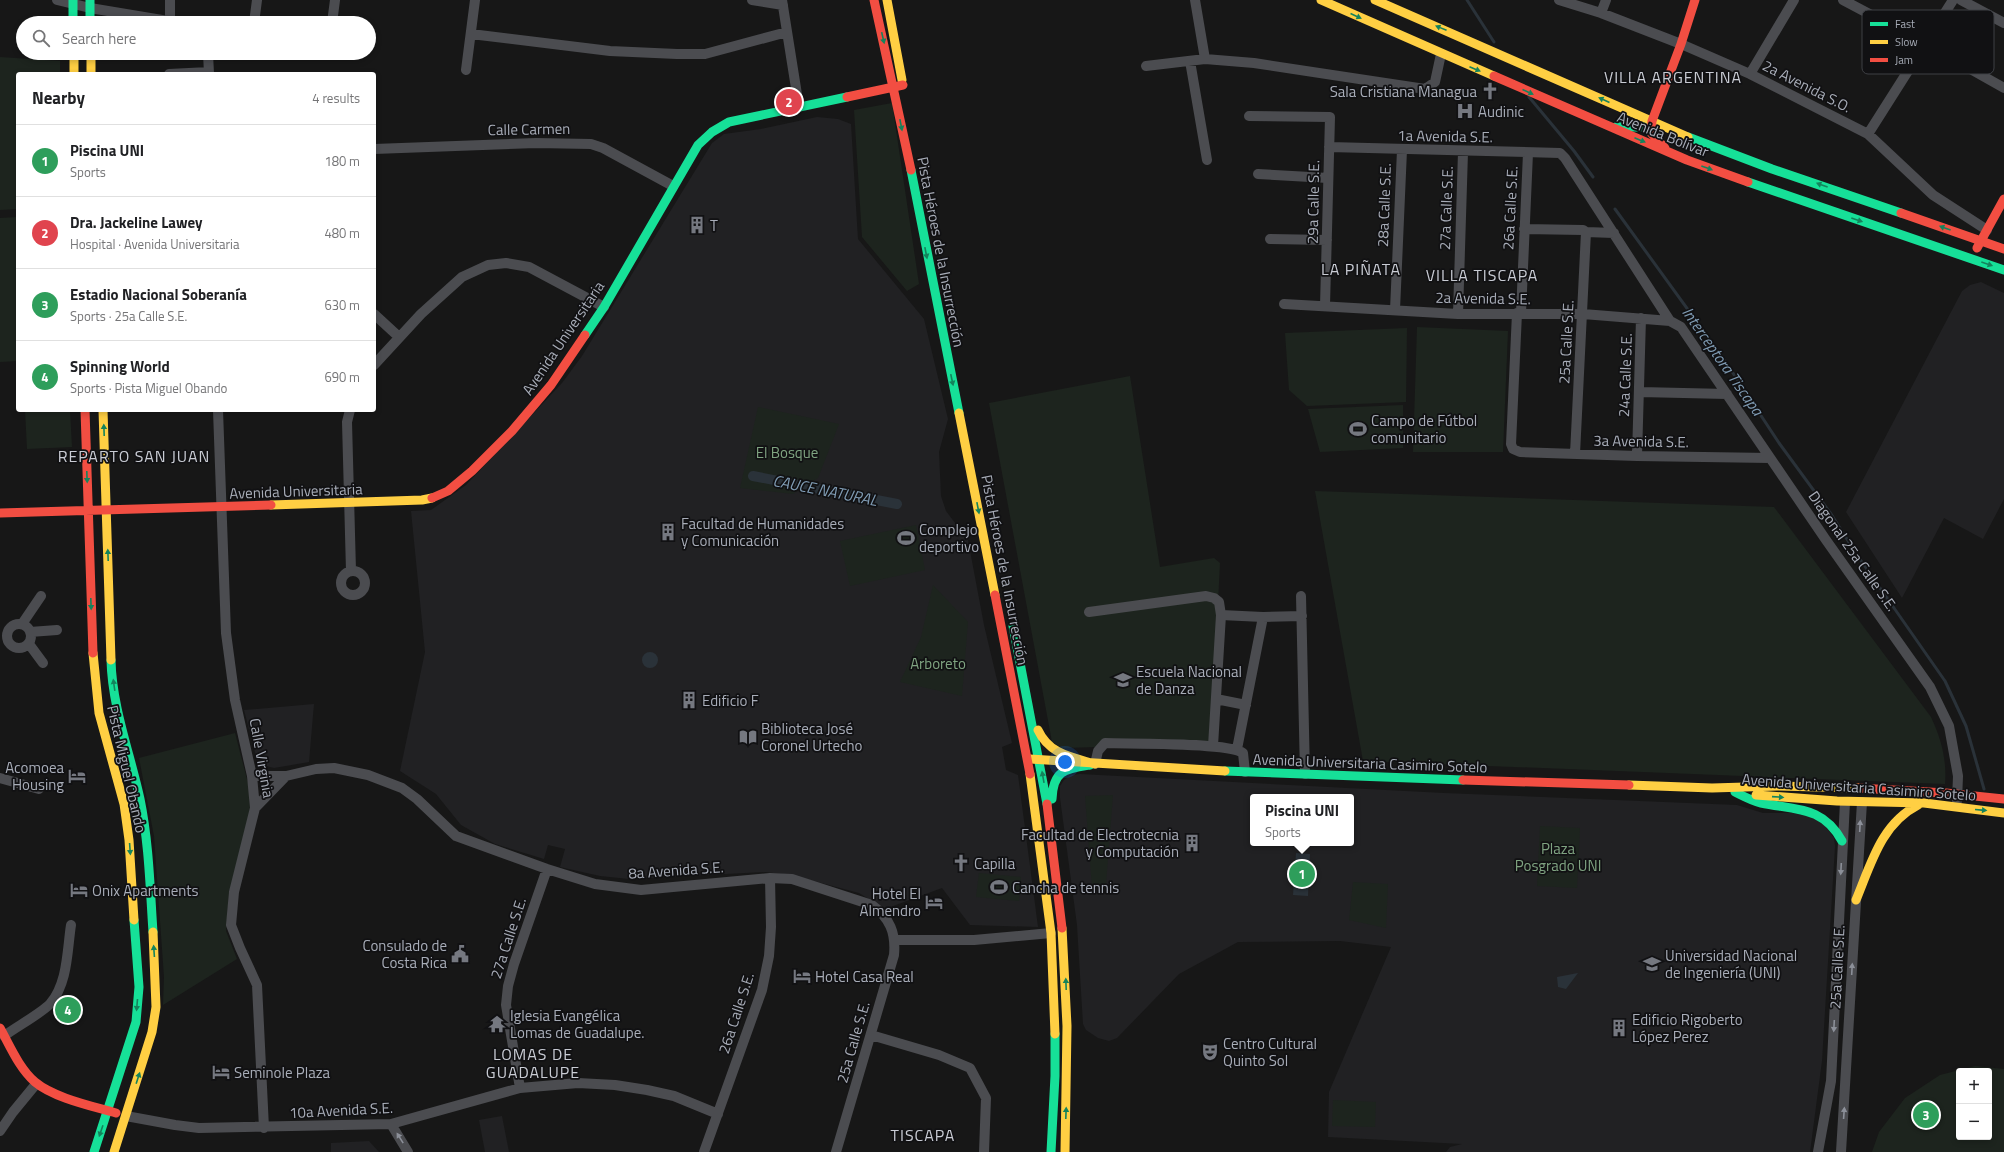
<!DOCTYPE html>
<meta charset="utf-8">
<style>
body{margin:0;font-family:"Titillium Web",sans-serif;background:#f6f6f6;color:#202124}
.controls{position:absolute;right:12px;bottom:12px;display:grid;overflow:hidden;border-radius:4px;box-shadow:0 2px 6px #0003}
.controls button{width:36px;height:36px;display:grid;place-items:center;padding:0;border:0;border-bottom:1px solid #e0e0e0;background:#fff;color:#202124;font:20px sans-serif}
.you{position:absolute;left:1065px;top:762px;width:14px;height:14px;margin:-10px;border:3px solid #fff;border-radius:50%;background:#1a73e8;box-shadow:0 0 0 6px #1a73e833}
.badge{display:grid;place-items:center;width:26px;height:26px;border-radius:50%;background:#757880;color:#fff;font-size:13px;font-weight:700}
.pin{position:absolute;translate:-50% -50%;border:2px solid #fff;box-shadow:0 1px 4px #0006}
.popup{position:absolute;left:1250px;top:794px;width:104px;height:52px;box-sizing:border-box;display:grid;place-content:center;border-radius:4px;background:#fff;filter:drop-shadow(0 1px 3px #0005);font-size:13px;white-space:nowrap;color:#757577}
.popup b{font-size:15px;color:#202124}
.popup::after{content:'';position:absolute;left:50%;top:100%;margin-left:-8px;border:8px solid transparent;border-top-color:#fff}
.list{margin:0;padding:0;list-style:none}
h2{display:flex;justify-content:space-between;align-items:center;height:52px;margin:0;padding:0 16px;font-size:17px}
h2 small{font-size:13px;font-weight:400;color:#757577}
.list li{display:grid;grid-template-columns:26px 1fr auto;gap:12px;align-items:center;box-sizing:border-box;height:72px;padding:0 16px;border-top:1px solid #e0e0e0}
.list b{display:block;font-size:15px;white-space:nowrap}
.list p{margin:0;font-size:13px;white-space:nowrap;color:#757577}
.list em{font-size:13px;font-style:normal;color:#757577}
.icon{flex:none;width:22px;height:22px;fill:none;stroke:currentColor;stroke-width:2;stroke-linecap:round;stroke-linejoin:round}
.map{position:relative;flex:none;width:2004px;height:1152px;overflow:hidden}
.search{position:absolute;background:#fff;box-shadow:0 2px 6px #0003;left:16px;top:16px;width:360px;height:44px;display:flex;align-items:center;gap:10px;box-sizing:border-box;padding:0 14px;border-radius:22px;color:#757577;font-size:15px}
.panel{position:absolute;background:#fff;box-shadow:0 2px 6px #0003;left:16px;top:72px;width:360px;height:340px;border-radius:4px}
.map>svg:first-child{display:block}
.built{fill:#212123;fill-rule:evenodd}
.green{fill:#1d241e;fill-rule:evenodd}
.water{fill:#2a3239}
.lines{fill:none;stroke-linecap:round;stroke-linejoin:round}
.stream{stroke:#2a3239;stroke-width:3}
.canal{stroke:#2a3239;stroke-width:10}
.street{stroke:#4b4c50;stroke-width:10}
.fast{stroke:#16e098;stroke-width:9}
.slow{stroke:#ffcf43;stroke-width:9}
.jam{stroke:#f24e42;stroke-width:9}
.oneway{fill:#14835c}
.oneway2{fill:#8c9099}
.labels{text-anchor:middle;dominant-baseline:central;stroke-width:3.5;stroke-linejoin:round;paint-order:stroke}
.street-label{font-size:15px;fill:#a8adb8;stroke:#111113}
.poi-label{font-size:15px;fill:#a8adb8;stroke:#111113;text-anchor:start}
.park-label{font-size:15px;fill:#7fa381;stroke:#111113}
.neighbourhood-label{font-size:16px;letter-spacing:1px;fill:#c9ccd4;stroke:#111113}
.water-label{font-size:16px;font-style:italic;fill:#7f9bb3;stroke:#111113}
.key{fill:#111113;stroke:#3e4045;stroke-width:1}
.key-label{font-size:11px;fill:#a8adb8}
</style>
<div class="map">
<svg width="2004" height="1152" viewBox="0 0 2004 1152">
<rect width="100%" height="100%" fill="#171717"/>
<path class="built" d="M817 117 838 119 851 124 858 239 924 319 948 419 939 452 941 496 946 511 968 540 984 625 1012 743 1002 747 1006 770 1018 775 1038 927 970 925 942 888 885 909 859 893 791 875 765 872 629 879 600 876 560 867 565 849 548 845 544 859 495 844 461 825 436 794 400 771 425 652 411 511 431 510 466 485 562 383 582 356 712 143 724 134 761 129Z
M1981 282 2004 293V499L1983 539 1944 518 1902 598 1846 512 1962 291 1970 285Z
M314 704 309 762 274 768 258 764 244 710Z
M1080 774 1444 793 1737 805 1763 813H1793L1820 819 1834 838 1835 846 1822 1061 1810 1152H1446L1450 1147 1462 1144 1328 1137 1329 1092 1391 947 1340 941 1238 942 1179 974 1117 1038 1109 1041 1098 1038 1086 1030 1083 1024 1077 925 1060 798V786L1064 780 1071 775ZM1253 797H1351V843H1253Z
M502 1116 509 1152H485L479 1120Z
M369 1141 379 1152H331V1143Z"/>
<path class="green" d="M0 57 60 61V74H18V209L0 210Z
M892 103 919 284 907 291 862 237 854 110Z
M18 217V361L0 362V218Z
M1417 327 1508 331 1503 452H1413Z
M1407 328 1406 402 1307 406 1289 390 1285 333Z
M1130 376 1160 567 1214 558 1220 563 1211 744 1062 748 1052 742 989 403Z
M1403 405V448L1320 452 1308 409Z
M758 407 839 424 818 478 793 494 740 488Z
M25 410H70L72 447 27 449Z
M1315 491 1774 507 1931 717C1941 738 1947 760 1945 784L1363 761Z
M916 525 925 570 850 586 840 541Z
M933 585 968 622 962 696 900 682 921 637Z
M235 733 249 787 250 810 229 893 226 931 237 959 163 1005 164 977 154 836 139 758Z
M1113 795 1106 884V892L1092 888 1085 796Z
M1540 826 1580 828 1577 888 1537 886Z
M979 873 1021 877 1019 901 976 897Z
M1353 882 1388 884 1386 928 1349 920Z
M1975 1066 2004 1069V1152H1872L1879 1132 1905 1098 1940 1075ZM1959 1071H1989V1137H1959Z
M1333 1100 1376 1102 1375 1127 1332 1126Z"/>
<path class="water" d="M642 660a8 8 0 1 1 16 0a8 8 0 1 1-16 0Z
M1296 853 1310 854 1308 896 1293 895Z
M1578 973 1566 989 1558 987 1557 977Z"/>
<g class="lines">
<path class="stream" d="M1467 0 1494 42
M1529 97 1574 151 1593 177
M1615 209 1723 358 1779 443 1831 514 1857 555 1945 681 1966 726 1984 789"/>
<path class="canal" d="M753 476 897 504"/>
<path class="street" d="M57 0 90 8 180 23
M170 0V21
M752 0 783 5
M782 0 799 107
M1195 0 1205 59
M1559 0 1601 13 1681 44 1750 74 1868 134 1933 195 1987 230
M1843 0 1926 44 2004 88
M1961 0 2004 23
M1601 13 1606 0
M254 23 257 0
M332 23 335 0
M471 34 610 51 677 54H705L787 32
M208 53 209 74
M1190 61 1207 160
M1146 66 1205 59 1254 63 1425 89 1435 82 1441 54
M466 70 475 0
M169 74 209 72
M1750 74 1794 0
M1249 116 1330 117 1325 306
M1868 134 1953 0
M1329 147 1560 153 1565 158 1670 321
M374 149 536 143 591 144 603 148 673 186
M1258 174 1328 178
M1524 229 1583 230 1586 232 1614 233
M1270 239 1327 240
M1284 304 1458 314H1583L1670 321 1681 327 1826 540 1930 687 1949 726 1958 776 1957 801
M1395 310 1402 150
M1517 313 1511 444 1513 449 1520 452 1637 456 1770 458
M1521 313 1528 153
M374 314 399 337
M1458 314 1463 152
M374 365 421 314 462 277 488 265 506 263 529 267 604 307
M1640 392 1727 394
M218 410 226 633 235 700 252 776 255 808 234 892 231 925 240 948 257 985 264 1128
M350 410 347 422 351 571
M1575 454 1586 232
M1637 456 1641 318
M341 583a12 12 0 1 1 24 0a12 12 0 1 1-24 0Z
M1301 596 1305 774
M1089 612 1206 596 1214 598 1219 602 1221 615 1213 746
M1221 615 1263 617 1302 616
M7 636a12 12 0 1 1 24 0a12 12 0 1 1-24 0Z
M22 624 41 596
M30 632 57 630
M29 644 43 663
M1216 699 1246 705
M1237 749 1263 617
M1095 764 1098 751 1105 743C1129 744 1228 742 1243 753L1245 772
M252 776H286L316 769 334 768 368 775 402 788 417 799 456 836 547 869 595 884 641 890 770 878 792 879 872 905C890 918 896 933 894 955L836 1152
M0 778 39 789
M255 808 286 776
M895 940H974L1051 933
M871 1035 939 1055 970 1068 986 1098 984 1152
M4 1036C16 1027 40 1014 50 1004 68 983 67 951 71 925
M520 1088 506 1005 508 986 514 964 547 869
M126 1116 175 1125 199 1128 391 1124 520 1088 578 1083 615 1085 647 1090 674 1096 718 1114
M391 1124 408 1152
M0 1131 13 1112 36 1084
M704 1152 762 990 769 956 771 927 770 878
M1818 1152 1831 1081 1845 802
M1841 1152 1862 802"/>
<path class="fast" d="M73 0V23
M90 0V23
M1616 127H1644L1652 121
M1688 137 1772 169 1901 213
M911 170 959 413
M1748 182 2004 270
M585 335 604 307 698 145 712 132 729 122 847 97
M1013 626 1047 804
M111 660C112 707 130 753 140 799 149 843 150 888 153 932
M1225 771 1463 780
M1735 792C1743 796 1752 801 1761 803 1796 810 1823 806 1842 841
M1052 799C1053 770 1065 769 1090 765
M94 1152 136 1022 139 987 134 920
M1051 1152 1055 1076V1034"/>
<path class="slow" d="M887 0 902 80
M1321 0 1494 76
M1375 0 1688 137
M74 53V74
M91 53V74
M103 410 111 660
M959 413 995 595
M271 505 422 500 432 498
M93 653 99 713 124 804 129 840 134 920
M1038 730C1049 754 1071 757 1095 764
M1030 759 1225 771
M1030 774 1051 933 1055 1034
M1629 785 1712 788 1778 786 1858 788
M1756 795 1837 801 1924 803 2004 813
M1856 900C1871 864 1881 824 1918 805
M1062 928 1067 1026 1065 1152
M114 1152 152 1032 156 1007 153 932"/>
<path class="jam" d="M874 0 911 170
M1494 76 1687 160 1748 182
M847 97 903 85
M1665 148 1651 133 1652 121 1681 44 1695 0
M1901 213 2004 249
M1977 248 2004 199
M85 410 93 653
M432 498 448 491 472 471 512 431 551 385 585 335
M0 513 271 505
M995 595 1030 774
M1463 780 1629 785
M1858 788 1946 793 2004 799
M1047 804 1062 928
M0 1028C10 1046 19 1068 35 1082 54 1098 92 1106 116 1113"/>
</g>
<defs><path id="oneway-solid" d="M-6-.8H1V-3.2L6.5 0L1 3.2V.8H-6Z"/></defs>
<g class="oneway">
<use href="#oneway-solid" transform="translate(1356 16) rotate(24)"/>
<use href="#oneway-solid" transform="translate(1441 28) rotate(-158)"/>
<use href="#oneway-solid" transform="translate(883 38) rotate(77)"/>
<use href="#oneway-solid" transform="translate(1475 69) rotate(23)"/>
<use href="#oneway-solid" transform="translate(1528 92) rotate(24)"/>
<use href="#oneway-solid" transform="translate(1604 100) rotate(-156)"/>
<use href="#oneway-solid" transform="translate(901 125) rotate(79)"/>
<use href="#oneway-solid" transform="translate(1640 140) rotate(23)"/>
<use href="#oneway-solid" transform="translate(1707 168) rotate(20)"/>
<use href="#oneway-solid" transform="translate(1822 185) rotate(-160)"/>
<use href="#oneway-solid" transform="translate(1857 220) rotate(19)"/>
<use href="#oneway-solid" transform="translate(1945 228) rotate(-160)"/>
<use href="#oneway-solid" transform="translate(926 253) rotate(79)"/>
<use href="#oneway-solid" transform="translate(1987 264) rotate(19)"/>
<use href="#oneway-solid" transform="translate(952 380) rotate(78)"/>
<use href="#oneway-solid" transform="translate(104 430) rotate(-92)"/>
<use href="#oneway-solid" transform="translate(87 477) rotate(88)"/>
<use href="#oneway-solid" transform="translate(978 508) rotate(79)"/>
<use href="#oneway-solid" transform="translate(108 555) rotate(-92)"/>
<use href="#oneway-solid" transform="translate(91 604) rotate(88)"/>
<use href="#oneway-solid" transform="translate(114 685) rotate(-98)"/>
<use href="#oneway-solid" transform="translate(1043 777) rotate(-100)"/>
<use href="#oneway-solid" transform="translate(1778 797) rotate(4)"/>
<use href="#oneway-solid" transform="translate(1981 810) rotate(5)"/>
<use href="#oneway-solid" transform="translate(130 849) rotate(86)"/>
<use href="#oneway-solid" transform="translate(154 951) rotate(-94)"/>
<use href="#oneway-solid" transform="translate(1066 984) rotate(-92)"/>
<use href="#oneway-solid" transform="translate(137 1005) rotate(95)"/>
<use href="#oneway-solid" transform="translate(138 1078) rotate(-72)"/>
<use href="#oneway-solid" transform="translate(1066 1113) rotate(-88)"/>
<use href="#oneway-solid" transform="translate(101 1131) rotate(109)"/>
</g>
<g class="oneway2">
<use href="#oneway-solid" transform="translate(1860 826) rotate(-87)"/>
<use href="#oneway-solid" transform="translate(1841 869) rotate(93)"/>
<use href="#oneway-solid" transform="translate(1852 969) rotate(-87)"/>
<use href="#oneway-solid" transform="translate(1834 1026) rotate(93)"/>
<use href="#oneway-solid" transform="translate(1844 1113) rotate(-86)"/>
<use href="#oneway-solid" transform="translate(400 1138) rotate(-122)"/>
</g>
<defs>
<g id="church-bare" transform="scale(1.38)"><path d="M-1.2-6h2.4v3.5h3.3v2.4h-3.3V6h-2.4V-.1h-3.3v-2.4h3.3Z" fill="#757880" stroke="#111113" stroke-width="2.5" paint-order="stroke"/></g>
<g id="hospital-bare" transform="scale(1.38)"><path d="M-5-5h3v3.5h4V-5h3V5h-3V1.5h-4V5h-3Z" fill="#757880" stroke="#111113" stroke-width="2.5" paint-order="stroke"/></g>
<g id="building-bare" transform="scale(1.38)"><path d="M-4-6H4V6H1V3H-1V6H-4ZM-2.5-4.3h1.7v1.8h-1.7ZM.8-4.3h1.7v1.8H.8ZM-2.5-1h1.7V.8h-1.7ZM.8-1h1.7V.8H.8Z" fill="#757880" stroke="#111113" stroke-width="2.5" paint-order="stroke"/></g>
<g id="stadium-bare" transform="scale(1.38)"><path d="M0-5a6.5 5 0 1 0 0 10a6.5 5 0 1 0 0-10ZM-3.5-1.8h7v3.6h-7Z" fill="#757880" stroke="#111113" stroke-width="2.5" paint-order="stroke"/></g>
<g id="university-bare" transform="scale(1.38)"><path d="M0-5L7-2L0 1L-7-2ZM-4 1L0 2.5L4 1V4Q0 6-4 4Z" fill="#757880" stroke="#111113" stroke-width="2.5" paint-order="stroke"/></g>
<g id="library-bare" transform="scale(1.38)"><path d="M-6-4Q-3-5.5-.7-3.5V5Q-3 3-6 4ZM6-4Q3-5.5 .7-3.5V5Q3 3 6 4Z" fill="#757880" stroke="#111113" stroke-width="2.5" paint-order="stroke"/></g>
<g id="hotel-bare" transform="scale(1.38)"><path d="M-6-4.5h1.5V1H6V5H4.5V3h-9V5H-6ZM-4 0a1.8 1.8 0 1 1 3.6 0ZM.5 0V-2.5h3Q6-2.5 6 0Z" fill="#757880" stroke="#111113" stroke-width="2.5" paint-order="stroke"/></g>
<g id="civic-bare" transform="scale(1.38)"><path d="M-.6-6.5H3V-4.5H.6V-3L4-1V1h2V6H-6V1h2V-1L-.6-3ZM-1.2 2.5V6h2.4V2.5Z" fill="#757880" stroke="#111113" stroke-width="2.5" paint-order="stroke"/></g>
<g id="temple-bare" transform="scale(1.38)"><path d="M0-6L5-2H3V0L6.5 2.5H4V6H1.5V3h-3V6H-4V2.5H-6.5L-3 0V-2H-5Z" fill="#757880" stroke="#111113" stroke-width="2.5" paint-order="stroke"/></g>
<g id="theatre-bare" transform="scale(1.38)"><path d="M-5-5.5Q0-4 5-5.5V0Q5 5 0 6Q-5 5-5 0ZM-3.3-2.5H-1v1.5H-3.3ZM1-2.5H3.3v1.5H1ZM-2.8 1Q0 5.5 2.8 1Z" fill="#757880" stroke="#111113" stroke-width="2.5" paint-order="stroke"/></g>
</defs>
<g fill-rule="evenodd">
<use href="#church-bare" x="1490" y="91"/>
<use href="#hospital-bare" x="1465" y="111"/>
<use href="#building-bare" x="697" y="225"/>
<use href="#stadium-bare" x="1358" y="429"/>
<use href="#building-bare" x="668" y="532"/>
<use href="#stadium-bare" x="906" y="538"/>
<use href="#university-bare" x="1123" y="680"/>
<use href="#building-bare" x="689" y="700"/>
<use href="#library-bare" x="748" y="737"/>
<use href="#hotel-bare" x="77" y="776"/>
<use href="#building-bare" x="1192" y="843"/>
<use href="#church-bare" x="961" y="863"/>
<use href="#stadium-bare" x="999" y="887"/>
<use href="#hotel-bare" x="79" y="890"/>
<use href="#hotel-bare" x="934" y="902"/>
<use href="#civic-bare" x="460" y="954"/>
<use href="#university-bare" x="1652" y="964"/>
<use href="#hotel-bare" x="802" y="976"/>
<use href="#temple-bare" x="497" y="1024"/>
<use href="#building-bare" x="1619" y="1028"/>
<use href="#theatre-bare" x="1210" y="1052"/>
<use href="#hotel-bare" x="221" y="1072"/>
</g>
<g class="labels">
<g class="street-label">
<text transform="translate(1807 86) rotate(27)">2a Avenida S.O.</text>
<text transform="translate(529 129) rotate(-1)">Calle Carmen</text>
<text transform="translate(1663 134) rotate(22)">Avenida Bolívar</text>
<text transform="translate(1445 136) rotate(1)">1a Avenida S.E.</text>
<text transform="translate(1313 202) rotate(-89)">29a Calle S.E.</text>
<text transform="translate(1384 205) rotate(-88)">28a Calle S.E.</text>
<text transform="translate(1446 208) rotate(-88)">27a Calle S.E.</text>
<text transform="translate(1510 208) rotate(-87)">26a Calle S.E.</text>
<text transform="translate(941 252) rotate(79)">Pista Héroes de la Insurrección</text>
<text transform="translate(1483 298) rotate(1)">2a Avenida S.E.</text>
<text transform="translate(563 338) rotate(-56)">Avenida Universitaria</text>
<text transform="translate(1566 342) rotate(-87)">25a Calle S.E.</text>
<text transform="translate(1625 375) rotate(-88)">24a Calle S.E.</text>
<text transform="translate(1641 441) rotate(1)">3a Avenida S.E.</text>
<text transform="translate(296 491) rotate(-2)">Avenida Universitaria</text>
<text transform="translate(1853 551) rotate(55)">Diagonal 25a Calle S.E.</text>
<text transform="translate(1005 570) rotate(79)">Pista Héroes de la Insurrección</text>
<text transform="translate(262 758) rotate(80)">Calle Virginia</text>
<text transform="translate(1370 763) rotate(2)">Avenida Universitaria Casimiro Sotelo</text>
<text transform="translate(127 769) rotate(77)">Pista Miguel Obando</text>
<text transform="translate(1859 787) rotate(4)">Avenida Universitaria Casimiro Sotelo</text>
<text transform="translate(676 870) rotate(-4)">8a Avenida S.E.</text>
<text transform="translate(508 938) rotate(-72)">27a Calle S.E.</text>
<text transform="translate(1837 967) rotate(-87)">25a Calle S.E.</text>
<text transform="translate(736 1013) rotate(-72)">26a Calle S.E.</text>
<text transform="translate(853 1042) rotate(-74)">25a Calle S.E.</text>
<text transform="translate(341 1110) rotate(-3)">10a Avenida S.E.</text>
</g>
<g class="poi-label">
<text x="1477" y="91" text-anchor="end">Sala Cristiana Managua</text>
<text x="1478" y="111">Audinic</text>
<text x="710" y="225">T</text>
<text x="1371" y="420">Campo de Fútbol<tspan x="1371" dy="17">comunitario</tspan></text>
<text x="681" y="523">Facultad de Humanidades<tspan x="681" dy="17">y Comunicación</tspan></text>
<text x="919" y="529">Complejo<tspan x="919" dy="17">deportivo</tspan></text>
<text x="1136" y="671">Escuela Nacional<tspan x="1136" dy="17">de Danza</tspan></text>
<text x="702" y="700">Edificio F</text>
<text x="761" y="728">Biblioteca José<tspan x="761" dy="17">Coronel Urtecho</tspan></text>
<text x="64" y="767" text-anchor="end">Acomoea<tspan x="64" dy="17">Housing</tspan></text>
<text x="1179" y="834" text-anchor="end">Facultad de Electrotecnia<tspan x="1179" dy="17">y Computación</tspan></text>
<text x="974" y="863">Capilla</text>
<text x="1012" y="887">Cancha de tennis</text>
<text x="92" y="890">Onix Apartments</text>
<text x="921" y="893" text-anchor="end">Hotel El<tspan x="921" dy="17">Almendro</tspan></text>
<text x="447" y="945" text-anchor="end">Consulado de<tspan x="447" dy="17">Costa Rica</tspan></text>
<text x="1665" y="955">Universidad Nacional<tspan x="1665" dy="17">de Ingeniería (UNI)</tspan></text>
<text x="815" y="976">Hotel Casa Real</text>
<text x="510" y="1015">Iglesia Evangélica<tspan x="510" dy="17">Lomas de Guadalupe.</tspan></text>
<text x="1632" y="1019">Edificio Rigoberto<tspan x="1632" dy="17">López Perez</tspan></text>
<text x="1223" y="1043">Centro Cultural<tspan x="1223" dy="17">Quinto Sol</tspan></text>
<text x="234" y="1072">Seminole Plaza</text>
</g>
<g class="park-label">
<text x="787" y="452">El Bosque</text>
<text x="938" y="663">Arboreto</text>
<text x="1558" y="848">Plaza<tspan x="1558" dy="17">Posgrado UNI</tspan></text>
</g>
<g class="neighbourhood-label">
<text x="1673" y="77">VILLA ARGENTINA</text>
<text x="1361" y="269">LA PIÑATA</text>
<text x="1482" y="275">VILLA TISCAPA</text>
<text x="134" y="456">REPARTO SAN JUAN</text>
<text x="533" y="1054">LOMAS DE<tspan x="533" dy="18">GUADALUPE</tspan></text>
<text x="923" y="1135">TISCAPA</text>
</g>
<g class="water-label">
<text transform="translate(1723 361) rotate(55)">Interceptora Tiscapa</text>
<text transform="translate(825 490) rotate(11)">CAUCE NATURAL</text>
</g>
</g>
<rect x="1862" y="10" width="132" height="64" rx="6" class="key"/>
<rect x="1870" y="22" width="18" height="4" fill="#16e098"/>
<rect x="1870" y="40" width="18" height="4" fill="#ffcf43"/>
<rect x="1870" y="58" width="18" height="4" fill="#f24e42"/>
<g class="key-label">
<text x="1895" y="28">Fast</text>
<text x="1895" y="46">Slow</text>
<text x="1895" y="64">Jam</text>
</g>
</svg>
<div class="controls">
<button>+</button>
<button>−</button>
</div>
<div class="you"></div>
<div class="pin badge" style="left:1302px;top:874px;background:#2e9e5b">1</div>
<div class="popup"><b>Piscina UNI</b>Sports</div>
<div class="pin badge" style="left:789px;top:102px;background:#e0444e">2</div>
<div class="pin badge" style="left:1926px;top:1115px;background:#2e9e5b">3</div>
<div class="pin badge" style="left:68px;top:1010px;background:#2e9e5b">4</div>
<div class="search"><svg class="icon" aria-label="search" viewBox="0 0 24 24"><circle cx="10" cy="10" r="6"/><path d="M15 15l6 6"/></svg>Search here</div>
<section class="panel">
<h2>Nearby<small>4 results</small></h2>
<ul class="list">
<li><span class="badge" style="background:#2e9e5b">1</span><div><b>Piscina UNI</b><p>Sports</p></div><em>180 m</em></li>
<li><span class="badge" style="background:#e0444e">2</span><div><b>Dra. Jackeline Lawey</b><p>Hospital · Avenida Universitaria</p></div><em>480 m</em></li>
<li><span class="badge" style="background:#2e9e5b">3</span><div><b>Estadio Nacional Soberanía</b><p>Sports · 25a Calle S.E.</p></div><em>630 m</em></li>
<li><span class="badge" style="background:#2e9e5b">4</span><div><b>Spinning World</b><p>Sports · Pista Miguel Obando</p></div><em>690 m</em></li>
</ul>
</section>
</div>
